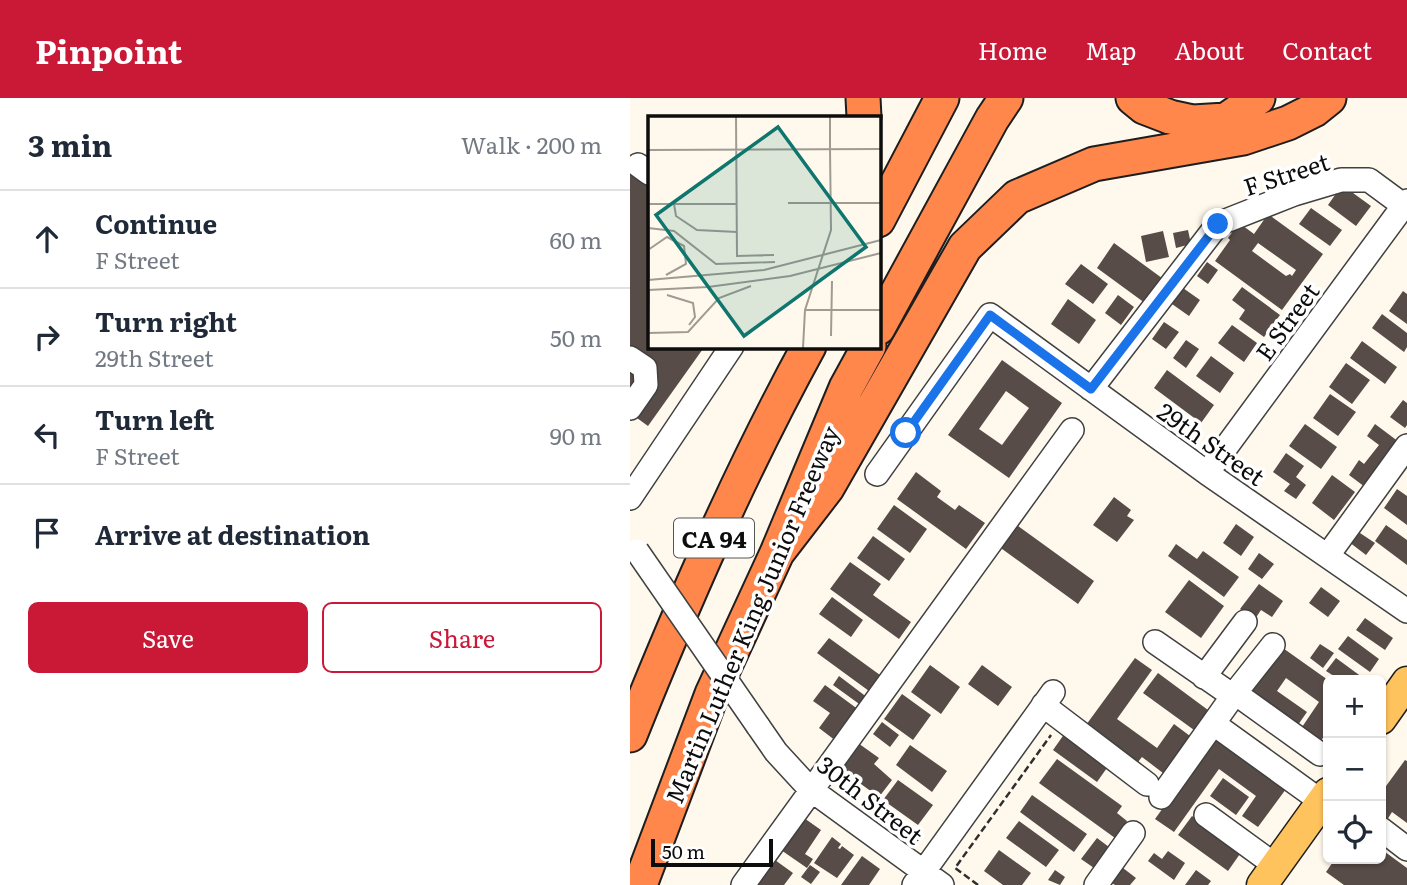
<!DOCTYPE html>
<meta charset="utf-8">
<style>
body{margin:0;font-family:Literata,serif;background:#f2f2f3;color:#1f2937}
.controls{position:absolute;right:21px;bottom:21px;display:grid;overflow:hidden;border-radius:10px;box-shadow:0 2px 5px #0004}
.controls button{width:63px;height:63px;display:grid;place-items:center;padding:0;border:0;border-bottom:2px solid #e0e1e3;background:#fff;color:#1f2937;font:35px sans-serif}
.scale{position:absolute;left:21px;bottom:18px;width:122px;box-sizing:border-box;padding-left:7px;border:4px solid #0d0d0d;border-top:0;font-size:19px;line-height:24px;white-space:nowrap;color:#0d0d0d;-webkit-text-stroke:5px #fff;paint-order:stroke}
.stop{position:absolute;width:21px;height:21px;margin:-16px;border:5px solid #1a73e8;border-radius:50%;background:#fff}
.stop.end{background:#1a73e8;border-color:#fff;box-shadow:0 2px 7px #0008}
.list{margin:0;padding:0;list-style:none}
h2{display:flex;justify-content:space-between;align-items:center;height:91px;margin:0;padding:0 28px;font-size:30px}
h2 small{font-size:23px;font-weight:400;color:#747a83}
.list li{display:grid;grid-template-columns:46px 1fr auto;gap:21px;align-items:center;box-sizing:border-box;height:98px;padding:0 28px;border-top:2px solid #e0e1e3}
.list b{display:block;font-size:26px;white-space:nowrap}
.list p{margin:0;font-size:23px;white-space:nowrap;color:#747a83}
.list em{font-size:23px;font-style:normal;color:#747a83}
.actions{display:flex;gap:14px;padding:21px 28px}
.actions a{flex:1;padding:16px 0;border:2px solid #c91937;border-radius:10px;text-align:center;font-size:24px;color:#c91937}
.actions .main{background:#c91937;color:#fff}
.icon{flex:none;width:38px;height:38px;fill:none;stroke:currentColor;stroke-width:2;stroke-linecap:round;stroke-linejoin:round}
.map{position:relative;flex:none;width:777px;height:787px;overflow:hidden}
header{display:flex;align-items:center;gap:42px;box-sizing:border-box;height:98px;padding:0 35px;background:#c91937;color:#fff}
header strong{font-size:33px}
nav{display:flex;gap:38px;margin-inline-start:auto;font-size:24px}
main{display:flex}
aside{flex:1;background:#fff}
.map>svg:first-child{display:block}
.building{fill:#574c48;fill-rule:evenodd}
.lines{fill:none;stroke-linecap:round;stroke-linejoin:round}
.minor-casing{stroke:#404040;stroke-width:26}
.major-casing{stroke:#1e1e1e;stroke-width:33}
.highway-casing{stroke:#1e1e1e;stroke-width:37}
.path{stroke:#2f2f2f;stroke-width:2.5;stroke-dasharray:7 3.5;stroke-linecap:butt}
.minor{stroke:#fff;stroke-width:23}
.major{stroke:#ffc35d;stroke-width:30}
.highway{stroke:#ff874b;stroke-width:33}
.minor-bridge-casing{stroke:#404040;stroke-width:26;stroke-linecap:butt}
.minor-bridge{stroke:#fff;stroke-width:23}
.route{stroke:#1a73e8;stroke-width:9}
.labels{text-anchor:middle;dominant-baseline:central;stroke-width:7;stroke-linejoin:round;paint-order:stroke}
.shield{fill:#fff;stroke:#565656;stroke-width:2}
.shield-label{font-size:23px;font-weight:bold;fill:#0d0d0d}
.street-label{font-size:24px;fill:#0d0d0d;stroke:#fff}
.inset-road{fill:none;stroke:#9e9b93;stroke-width:2}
.view{fill:#0f766e;fill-opacity:0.15;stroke:#0f766e;stroke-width:3.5}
.inset-edge{fill:none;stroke:#0d0d0d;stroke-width:3.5}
</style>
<header>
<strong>Pinpoint</strong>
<nav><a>Home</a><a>Map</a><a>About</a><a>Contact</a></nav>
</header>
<main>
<aside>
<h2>3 min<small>Walk · 200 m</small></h2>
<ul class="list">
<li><svg class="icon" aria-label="ahead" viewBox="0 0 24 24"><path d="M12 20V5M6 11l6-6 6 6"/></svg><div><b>Continue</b><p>F Street</p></div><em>60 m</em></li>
<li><svg class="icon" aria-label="right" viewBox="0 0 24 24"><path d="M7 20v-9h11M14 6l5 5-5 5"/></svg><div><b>Turn right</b><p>29th Street</p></div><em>50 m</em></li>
<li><svg class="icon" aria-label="left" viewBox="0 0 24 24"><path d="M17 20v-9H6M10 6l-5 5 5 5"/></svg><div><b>Turn left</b><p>F Street</p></div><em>90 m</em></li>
<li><svg class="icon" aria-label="arrive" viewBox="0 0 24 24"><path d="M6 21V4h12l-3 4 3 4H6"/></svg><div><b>Arrive at destination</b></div></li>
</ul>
<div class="actions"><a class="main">Save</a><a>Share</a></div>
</aside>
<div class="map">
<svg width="777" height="787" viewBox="0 0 777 787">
<rect width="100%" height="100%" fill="#fff9ed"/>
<path class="building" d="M0 74 19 88V248H75L18 328 0 315Z
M712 87 741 108 726 128 698 107Z
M681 110 712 132 700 148 669 126Z
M638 116 693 156 652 212 585 163 600 142 598 140 606 129 609 131 612 127 624 136ZM628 145 666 172 662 178 660 176 656 178 622 153Z
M558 132 561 146 546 150 543 135Z
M533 133 539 159 516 164 511 138Z
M484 145 536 183 519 208 467 170Z
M577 164 588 172 578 186 567 178Z
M451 166 478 186 463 206 435 186Z
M612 189 650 217 634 239 609 221 615 212 602 202Z
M553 190 570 202 559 218 542 206Z
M773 193 777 196V226L759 213Z
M488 197 504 209 491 227 475 215Z
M438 201 466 222 449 246 421 226Z
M752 216 777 235V249L774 254 742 230Z
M534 224 549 234 536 251 522 241Z
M602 227 627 245 614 264 588 245Z
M556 242 569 251 556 270 543 260Z
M732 243 767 269 755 286 720 260Z
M581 258 604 275 590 295 566 278Z
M372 262 432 305 379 380 318 337ZM376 293 399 310 372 347 349 331Z
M716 265 740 282 722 306 699 289Z
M537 272 584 307 571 325 524 290Z
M700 296 726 314 708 338 683 320Z
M773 302 777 305V327L775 330 760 319Z
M675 326 707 349 691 371 659 348Z
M745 326 769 344 735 389 719 377 729 362 734 366 749 347 737 338Z
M656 355 674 368 666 379 676 387 666 401 654 393 660 386 643 374Z
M286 374 311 393 307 399 325 412 329 407 355 425 336 451 267 401Z
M702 377 725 394 704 422 682 405Z
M767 391 777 398V427L754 410Z
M484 399 501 412 497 418 504 422 487 444 463 427Z
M264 407 297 431 280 455 247 431Z
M384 425 464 483 448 506 368 448Z
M606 426 624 439 611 458 593 445Z
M756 427 777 442V467L745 443Z
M727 433 745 445 736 457 719 444Z
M243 438 275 461 259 483 227 460Z
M546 446 567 461 573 453 609 479 594 499 538 458Z
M629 455 644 466 632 481 618 471Z
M220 464 251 486 243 497 281 524 269 541 200 491Z
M559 482 594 508 571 540 535 514Z
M629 486 653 503 642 519 631 512 625 521 610 511Z
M691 489 710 503 698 519 679 505Z
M202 499 233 522 221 539 189 516Z
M735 520 763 540 755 552 726 532Z
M718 538 749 561 740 574 708 551Z
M199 540 250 577 239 593 187 555Z
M690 546 704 555 693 570 680 560Z
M650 548 698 582V633L687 648 668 635 689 604 656 580 647 593 677 614 663 634 614 599Z
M505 560 522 572 487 621 527 650 544 626 560 638 533 675 512 659 508 664 456 627Z
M706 560 736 582H710L696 573Z
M300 567 330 589 311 616 281 594Z
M352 567 382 589 368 608 338 586Z
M528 575 578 612 564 632 513 595Z
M209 578 238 600 232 608 203 587Z
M195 587 229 612 206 643 189 630 200 615 183 603Z
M272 596 301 617 283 642 254 621Z
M252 624 269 637 260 649 243 636Z
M435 635 479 667 467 684 423 652Z
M584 639 656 691 628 729 612 718 626 698 589 671 544 734 525 721Z
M228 645 249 660 244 666 262 682 249 699 210 671Z
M280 647 317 673 302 694 266 667Z
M427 661 492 708 487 715 497 723 485 740 409 685Z
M775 662 777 663V725L762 714 757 722 751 717V695Z
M593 680 619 699 606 717 580 698Z
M268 682 303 707 288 727 253 702Z
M402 697 457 736 444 754 390 714Z
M562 718 612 753 598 773 548 737Z
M174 720 191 732 175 756 183 761 177 770 151 752Z
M389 723 429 752 416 769 376 740Z
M202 739 211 746 208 750 210 751 212 748 224 757 207 780 184 765Z
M467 740 479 749 464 770 451 761Z
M751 751 777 770V787H714L696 774 705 761H751Z
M369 752 401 775 392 787H373L354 773Z
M538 753 555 765 544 782 518 763 524 755 532 761Z
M232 758 250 771 239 787H211Z
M145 762 163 775 154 787H128Z
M180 767 190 774 181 786 171 779Z
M493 770 506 780 500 787H485L482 785Z
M425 772 435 779 430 787 418 782Z
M566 772 581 783 578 787H555Z"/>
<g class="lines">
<g class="minor-casing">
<path id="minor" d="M8 67 19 75
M0 260 15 270 16 287 0 310
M461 291 588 126 664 96 711 82H739L777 110
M577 375 777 103
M247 376 360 217 577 375 777 513
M0 400 102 248
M698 457 777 348
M525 544 603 598
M574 579 615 524
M605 595 643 547
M413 607 517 686
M584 626 692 704
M128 628 146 654 180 691 312 787
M531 699 605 595 690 656
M576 717 646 768
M751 731 777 751
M113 787 442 332
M284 787 423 594
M466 787 503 735"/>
</g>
<g class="major-casing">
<path id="major" d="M751 621 777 584
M632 787 698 695"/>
</g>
<g class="highway-casing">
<path id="highway" d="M233 0 234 19
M503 0 514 9 540 19 563 24 596 22 628 0
M248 122 312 0
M248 230 362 21 376 0
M147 455 197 390 335 149 387 99 464 66 613 40 658 25 684 12 699 0
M0 637C53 505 110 374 179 248
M10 787 82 596 147 455 216 290 239 248"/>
</g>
<path class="path" d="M248 715 291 745
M348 787 325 770 421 637"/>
<use href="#minor" class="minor"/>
<use href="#major" class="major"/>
<use href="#highway" class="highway"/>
<g class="minor-bridge-casing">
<path id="minor-bridge" d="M7 453 128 628"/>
</g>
<use href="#minor-bridge" class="minor-bridge"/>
</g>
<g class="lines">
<path class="route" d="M276 335 360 217 461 291 588 126"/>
</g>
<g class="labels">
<rect class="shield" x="44" y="420.5" width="80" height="39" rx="5"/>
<g class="shield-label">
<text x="84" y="440">CA 94</text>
</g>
<g class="street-label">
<text transform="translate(656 75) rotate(-18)">F Street</text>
<text transform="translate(656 223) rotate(-54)">E Street</text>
<text transform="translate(582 345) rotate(35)">29th Street</text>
<text transform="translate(121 516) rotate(-67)">Martin Luther King Junior Freeway</text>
<text transform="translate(241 701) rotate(38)">30th Street</text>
</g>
</g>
<g transform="translate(18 18)">
<rect width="233" height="233" fill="#fff9ed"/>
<path class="inset-road" d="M88 0 89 140 126 139M182 0V33M0 29 1 163M0 34 233 33M140 87H233M0 88H89M26 88 28 100 49 114 89 116M0 112 26 115 68 148 127 146M0 134 19 121 36 130 38 148 18 159M0 164 116 154 233 124M0 174 60 171 142 160 233 137M19 179 45 187 47 201 41 209M157 194H233M0 217 40 216 71 182 103 170M0 219 1 173M183 220 184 165M155 232 157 194 183 114 182 33"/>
<path class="view" d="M130 11 218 131 96 220 8 99Z"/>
<rect width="233" height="233" class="inset-edge"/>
</g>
</svg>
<div class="controls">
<button>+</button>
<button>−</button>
<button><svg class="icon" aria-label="locate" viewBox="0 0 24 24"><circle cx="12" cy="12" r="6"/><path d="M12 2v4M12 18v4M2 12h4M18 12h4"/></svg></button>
</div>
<div class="scale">50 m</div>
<div class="stop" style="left:276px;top:335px"></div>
<div class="stop end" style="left:588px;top:126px"></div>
</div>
</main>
